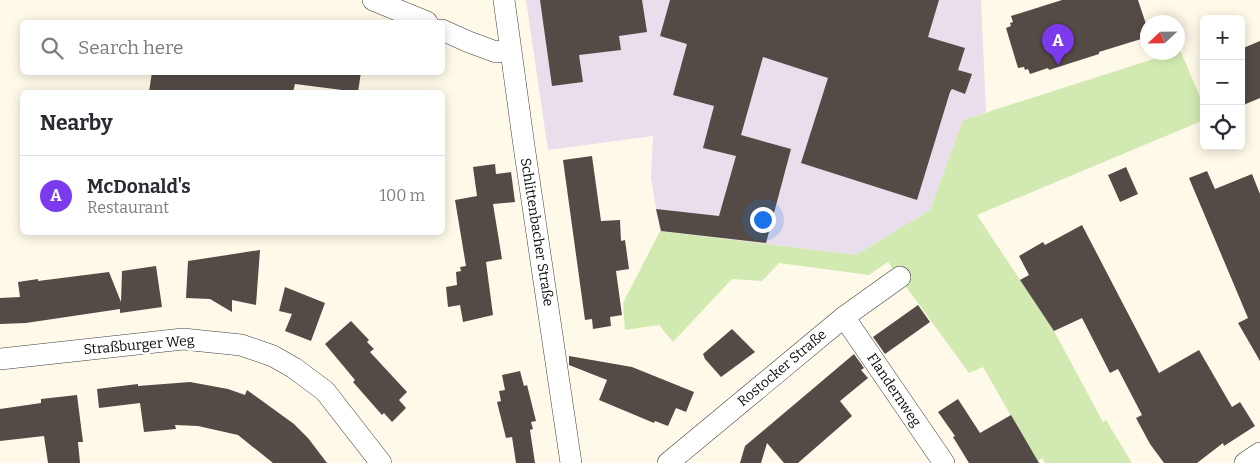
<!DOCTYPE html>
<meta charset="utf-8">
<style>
body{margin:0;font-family:Bitter,serif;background:#f2f2f3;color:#2b2b33}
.controls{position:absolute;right:15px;top:15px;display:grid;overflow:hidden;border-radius:8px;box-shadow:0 2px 12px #0003}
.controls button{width:45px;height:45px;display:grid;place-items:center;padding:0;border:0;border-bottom:1px solid #e1e1e2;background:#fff;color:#2b2b33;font:25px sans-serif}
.compass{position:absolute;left:1140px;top:15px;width:45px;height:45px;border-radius:50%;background:#fff;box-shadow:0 2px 12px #0003;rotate:248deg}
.you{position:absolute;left:762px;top:219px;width:18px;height:18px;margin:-12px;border:4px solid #fff;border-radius:50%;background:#1a73e8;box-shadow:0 0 0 8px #1a73e833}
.badge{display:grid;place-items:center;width:32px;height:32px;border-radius:50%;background:#7c3aed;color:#fff;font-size:16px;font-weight:700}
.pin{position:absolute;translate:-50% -41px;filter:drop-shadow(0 1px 2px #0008)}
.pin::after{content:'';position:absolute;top:26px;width:18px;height:15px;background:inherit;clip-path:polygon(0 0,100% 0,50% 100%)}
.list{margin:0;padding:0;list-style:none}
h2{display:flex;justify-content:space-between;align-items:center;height:65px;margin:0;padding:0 20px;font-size:21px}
h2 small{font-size:16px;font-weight:400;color:#7c7c81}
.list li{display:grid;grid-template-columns:32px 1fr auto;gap:15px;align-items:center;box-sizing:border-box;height:80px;padding:0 20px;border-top:1px solid #e1e1e2}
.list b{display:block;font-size:19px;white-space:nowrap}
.list p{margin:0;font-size:16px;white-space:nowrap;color:#7c7c81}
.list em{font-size:16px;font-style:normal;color:#7c7c81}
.icon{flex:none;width:28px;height:28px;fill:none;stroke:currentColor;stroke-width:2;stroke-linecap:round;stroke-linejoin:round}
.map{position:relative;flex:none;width:1260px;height:463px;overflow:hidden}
.search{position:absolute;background:#fff;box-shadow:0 2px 12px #0003;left:20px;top:20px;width:425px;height:55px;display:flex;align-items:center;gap:12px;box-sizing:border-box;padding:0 18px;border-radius:8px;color:#7c7c81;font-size:19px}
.panel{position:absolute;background:#fff;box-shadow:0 2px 12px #0003;left:20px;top:90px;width:425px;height:145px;border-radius:8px}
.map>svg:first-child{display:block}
.industrial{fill:#e9deeb}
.green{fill:#d2eab2}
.building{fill:#544b47}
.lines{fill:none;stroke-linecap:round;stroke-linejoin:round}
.street-casing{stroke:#3e3e3e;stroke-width:22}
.street{stroke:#fff;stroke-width:21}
.labels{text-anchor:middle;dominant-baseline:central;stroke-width:5;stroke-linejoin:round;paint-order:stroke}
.street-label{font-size:14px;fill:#0b0b0b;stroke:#fff}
</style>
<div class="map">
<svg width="1260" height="463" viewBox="0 0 1260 463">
<rect width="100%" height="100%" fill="#fff9e9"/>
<path class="industrial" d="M526 0H981L986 112 963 120 930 210 856 255 660 231 651 178 653 136 548 150Z"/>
<path class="green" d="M1180 50 1204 106V120L977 215 1054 331 1103 422 1106 420 1132 463H1045L1042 458 1037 461 983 367 969 373 888 262 869 275 779 263 762 281 732 279 673 342 659 325 625 330 623 303 660 231 856 255 930 210 963 120 1172 53 1178 52Z"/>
<path class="building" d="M540 0H642L647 32 619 36 621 50 579 55 583 82 552 86Z
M670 0H939L928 37 965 48 958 70 972 74 965 94 952 89 950 92 917 200 801 163 828 78 763 57 741 135 791 149 766 243 661 231 656 209 719 216 736 156 703 148 714 106 673 95 687 44 660 36Z
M1062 0H1138L1147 27 1142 29 1143 32 1140 33 1141 39 1099 52V54L1049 70 1048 68 1030 74 1028 69 1025 70 1024 67 1018 68 1006 28 1011 26 1010 23 1013 22 1011 16Z
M1260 41V98L1241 106V49Z
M152 72H361L358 92 295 84 293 92H149Z
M592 156 601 221 620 220 621 241 625 240 629 269 616 271 622 315 610 317 611 326 593 329 592 319 585 320 563 160Z
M495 164 496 174 511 172 515 202 493 204 502 259 486 262 493 315 463 322 460 305 448 307 446 287 457 285 456 272 461 271 460 267 466 266 455 200 477 196 473 167Z
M1126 167 1138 194 1120 202 1108 175Z
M1207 171 1215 189 1252 174 1260 194V361L1238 323 1248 318 1189 178Z
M1082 225 1159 373 1199 350 1232 407 1240 402 1255 426 1224 446 1223 443 1197 463H1164L1150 444 1136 418 1142 415 1118 369 1110 373 1082 318 1054 331 1020 280 1029 275 1019 256 1043 242 1045 245Z
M260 250 256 305 232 300V312L210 299 186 298 188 261Z
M156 266 162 307 120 313V309L26 323 0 324V298L20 297 18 282 38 279V281L109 272 121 302 122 271Z
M285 287 325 303 311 341 285 331 292 314 279 311Z
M918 305 930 322 885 354 873 337Z
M351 321 369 340 367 342 374 349 370 352 407 392 399 400 406 408 392 422 384 413 382 415 353 382 355 380 325 344Z
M732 329 755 352 721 377 705 359 703 354Z
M854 354 864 368 861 370 868 378 840 401 852 416 798 463H784L767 443 761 463H740L745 446Z
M569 356 632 367 694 392 686 412 676 408 668 426 655 421 654 423 599 400 607 380 569 365Z
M520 371 524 386 527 385 536 421 531 422 533 429 530 430 535 463H516L512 437 506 438 497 402 501 401 499 391 505 390 502 375Z
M190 382 228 389 245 395 247 390 294 424 308 438 327 463H273L238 435 198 426 175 425 176 429 144 432 140 403 99 408 97 389 138 384V386Z
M77 395 83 442H78L80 463H48L44 436 0 441V409L41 403V399Z
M958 399 980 433 1011 415 1039 463H969L953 437 955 436 938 412Z"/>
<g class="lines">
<g class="street-casing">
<path id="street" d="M373 0 427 22
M504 0 524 146 571 463
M442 30 469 42 496 52 511 50
M844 317 944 463
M0 359 183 339 241 345 273 356 294 368 325 391 381 463
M668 463 844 317 900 277
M1245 463 1260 453"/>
</g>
<use href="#street" class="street"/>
</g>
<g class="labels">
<g class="street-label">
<text transform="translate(537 232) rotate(81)">Schlittenbacher Straße</text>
<text transform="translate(139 345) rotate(-5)">Straßburger Weg</text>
<text transform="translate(782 368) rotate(-40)">Rostocker Straße</text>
<text transform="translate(894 390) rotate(56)">Flandernweg</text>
</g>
</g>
</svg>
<div class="controls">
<button>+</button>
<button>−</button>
<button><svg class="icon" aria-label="locate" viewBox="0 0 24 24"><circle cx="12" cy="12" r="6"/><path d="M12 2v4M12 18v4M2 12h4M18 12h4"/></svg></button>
</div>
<svg class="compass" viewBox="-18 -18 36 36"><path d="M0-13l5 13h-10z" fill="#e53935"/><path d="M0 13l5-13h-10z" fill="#7c7c81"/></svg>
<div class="you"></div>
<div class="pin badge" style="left:1058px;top:65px">A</div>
<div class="search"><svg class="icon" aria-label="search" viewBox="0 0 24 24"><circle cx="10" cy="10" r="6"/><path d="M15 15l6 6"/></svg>Search here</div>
<section class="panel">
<h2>Nearby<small></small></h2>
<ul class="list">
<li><span class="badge">A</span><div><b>McDonald's</b><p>Restaurant</p></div><em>100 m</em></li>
</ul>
</section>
</div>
